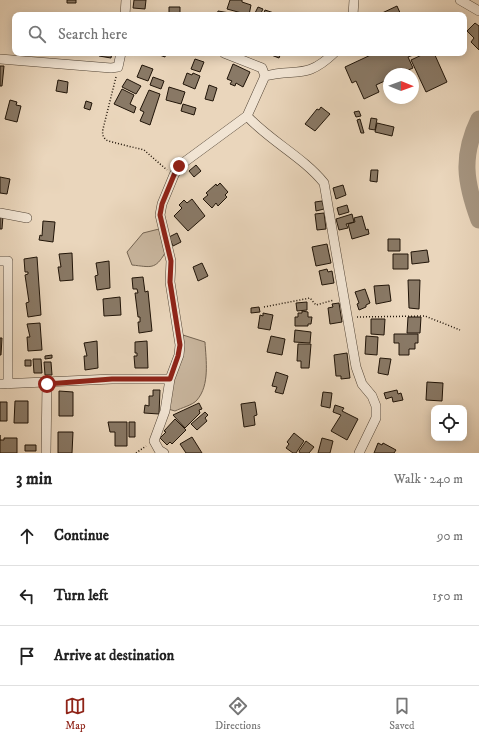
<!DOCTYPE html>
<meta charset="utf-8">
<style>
body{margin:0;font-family:"IM FELL DW Pica",serif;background:#f6f6f6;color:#222}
.controls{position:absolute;right:12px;bottom:12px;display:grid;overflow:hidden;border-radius:8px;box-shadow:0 2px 10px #0003}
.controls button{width:36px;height:36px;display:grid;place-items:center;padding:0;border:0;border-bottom:1px solid #e0e0e0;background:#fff;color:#222;font:20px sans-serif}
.compass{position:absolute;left:383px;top:68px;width:36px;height:36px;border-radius:50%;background:#fff;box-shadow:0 2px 10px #0003;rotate:91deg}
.stop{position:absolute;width:12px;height:12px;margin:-9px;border:3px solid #8f2418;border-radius:50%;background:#fff}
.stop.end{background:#8f2418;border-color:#fff;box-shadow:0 1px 4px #0008}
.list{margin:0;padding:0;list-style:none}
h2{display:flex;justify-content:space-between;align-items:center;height:52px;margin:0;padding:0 16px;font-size:17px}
h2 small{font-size:13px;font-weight:400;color:#767676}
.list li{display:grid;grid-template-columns:26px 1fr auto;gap:12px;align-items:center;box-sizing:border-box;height:60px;padding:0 16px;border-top:1px solid #e0e0e0}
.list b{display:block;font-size:15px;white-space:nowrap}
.list em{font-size:13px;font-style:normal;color:#767676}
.icon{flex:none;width:22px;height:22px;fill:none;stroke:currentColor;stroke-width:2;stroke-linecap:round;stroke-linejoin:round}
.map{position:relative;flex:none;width:479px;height:453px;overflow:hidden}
.search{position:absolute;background:#fff;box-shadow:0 2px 10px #0003;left:12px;right:12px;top:12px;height:44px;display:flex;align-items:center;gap:10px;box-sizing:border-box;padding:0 14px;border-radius:8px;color:#767676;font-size:15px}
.sheet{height:232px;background:#fff}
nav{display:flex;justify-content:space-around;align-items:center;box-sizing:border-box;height:56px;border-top:1px solid #e0e0e0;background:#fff;font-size:11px;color:#767676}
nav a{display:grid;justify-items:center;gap:2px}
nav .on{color:#8f2418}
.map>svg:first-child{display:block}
.green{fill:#c8b59d;stroke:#746452}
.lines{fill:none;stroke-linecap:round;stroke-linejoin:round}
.river{stroke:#a5947f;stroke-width:17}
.building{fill:#897966;stroke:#201408}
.minor-casing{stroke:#524435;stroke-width:10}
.path{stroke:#201408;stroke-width:1.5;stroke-dasharray:1 2;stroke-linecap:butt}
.minor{stroke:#f1e4d3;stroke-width:9}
.route{stroke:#8f2418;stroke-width:5}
</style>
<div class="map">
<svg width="479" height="453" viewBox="0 0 479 453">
<rect width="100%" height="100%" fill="#ead6bc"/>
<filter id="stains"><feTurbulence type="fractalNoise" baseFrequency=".005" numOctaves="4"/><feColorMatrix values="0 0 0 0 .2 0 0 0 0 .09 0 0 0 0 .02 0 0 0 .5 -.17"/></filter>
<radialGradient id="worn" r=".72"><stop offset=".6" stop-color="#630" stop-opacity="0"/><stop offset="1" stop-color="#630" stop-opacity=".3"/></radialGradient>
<path class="green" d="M159 229 165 253C155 270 151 267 132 265L127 252 143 233Z
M183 335 205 342C206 360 210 385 197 400 193 405 181 408 175 411L168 409Z"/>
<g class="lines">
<path class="river" d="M479 119C461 156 465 182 479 220"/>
</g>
<path class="building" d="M67 0H76V3H67Z
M134 0H146L145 9 133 8Z
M230 0H242V2L251 5 249 15 227 9Z
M397 6 401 15H380V14Z
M169 7H180V15H169Z
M258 7 263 9 260 15H254Z
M265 10 274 13 273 15H263Z
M218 11 230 13 229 15H217Z
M475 23 479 26V50L471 42 474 38 467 31Z
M100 53H112L111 58 99 56Z
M154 53H166L165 57Z
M266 53H281L279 58Z
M375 53 416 54 408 57 413 68 399 74H389V79L376 85 379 92 364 99 356 81 352 83 345 67Z
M426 53H434L447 82 426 92 411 60Z
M195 59 204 62 200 72 191 69Z
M233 64 250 72 243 87 236 83 235 86 230 84 232 81 227 79Z
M142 65 153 69 148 81 137 77Z
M0 66H4L2 86H0Z
M187 73 192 75 193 73 200 76 195 89 183 84Z
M153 77 164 81 161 89 150 85Z
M127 79 141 86 136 94 122 87Z
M58 80 68 82 67 93 56 91Z
M209 85 217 88 213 101 205 99Z
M169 87 185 92 181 104 166 100Z
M122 89 134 95 130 104 136 107 134 113 114 104Z
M149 90 160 94 150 125 140 121 144 112 140 110Z
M10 100 17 102 16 105 21 106 17 122 5 119Z
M86 101 92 103 90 110 84 108Z
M183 104 196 108 194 115 181 111Z
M321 107 330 114 315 131 305 124 317 109 319 110Z
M359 111 361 116 356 117 354 112Z
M371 118 377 119 375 130 369 129Z
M360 119 364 133H361L357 120Z
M377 123 394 127 392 136 375 132Z
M196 165 201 171 194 177 189 171Z
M371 170H378L377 182 370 181Z
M0 177 10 179 7 194 0 193Z
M220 183 228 192 225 195 227 197 218 206 216 203 212 208 203 199 208 195 206 193 216 184 217 186Z
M343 185 346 195 336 199 333 188Z
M192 199 205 216 188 231 174 216 182 208 179 205 184 200 187 203Z
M322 201 324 209 316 211 315 202Z
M347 205 349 212 339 215 337 208Z
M324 213 326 229 317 230 315 214Z
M352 214 354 222 346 224 348 228 339 230 336 219Z
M0 216H3L2 229H0Z
M362 216 366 230 368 229 369 234 352 239 348 224 355 222 354 218Z
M43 221 55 222 53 242 39 240 40 235 42 236Z
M177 233 181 242 173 246 169 237Z
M388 239H400V251H388Z
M327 244 331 263 316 266 312 247Z
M427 250 429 262 412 264 411 252Z
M72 253 73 280 60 281 58 267H61L59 254Z
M393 254H408V269H393Z
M37 257 41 315 28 317 26 303 29 302 25 275 28 274V272H25L24 259Z
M109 261 110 288 97 290 95 276 98 275 96 263Z
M202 263 208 276 198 281 193 267Z
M327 269 328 272 332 271 334 283 322 285 319 271Z
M143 277 145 292 148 291 152 331 139 333 138 322H140V317H138L135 293H138L137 289H133L132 278Z
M408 280H420L419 309 409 308Z
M389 285 391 301 376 304 374 286Z
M365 289 370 303 366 305V307L359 310 357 304 359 303 355 292Z
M120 297 121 315 104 316 103 299Z
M307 302V310L297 311 296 303Z
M339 303 342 322 330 324 328 308 333 307 332 304Z
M259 307 260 312 251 313V308Z
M302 311 308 312V317H312L311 324H308V326H295V317H298V313H302Z
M263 313 273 315 270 330 258 328 260 315 263 316Z
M408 317H421L420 333H407Z
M371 319H385L384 335 371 334Z
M40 323 42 350 28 351 27 337H30L27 324Z
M295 330 311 332 310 343 294 342Z
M394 334H418V343H415V349H409V355H399V343H394Z
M271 336 285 339 282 355 267 352Z
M366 336 378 337 377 355 365 354Z
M0 338H2L1 355H0Z
M97 341 98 368 85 370 84 356H87L84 343Z
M147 341 148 368H135L134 356H137V353H135V342Z
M298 344H311L309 368H301V361H297Z
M347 353 350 378 341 379V376H336L334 355Z
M52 355V358L45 359V356Z
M380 358 391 359 388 375 378 373Z
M33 359H41L42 373H34Z
M25 360H31V366H25Z
M44 362H51L52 375H45Z
M276 372 288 376 283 394 275 392 277 387 272 386Z
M427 382 443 383 442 401 426 400Z
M153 390H160L159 414 144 413 145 405 149 406V396H153Z
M397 390 398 394 401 393 403 400 393 402 392 397 386 399 384 393Z
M59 391 73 392V416H59Z
M323 392 332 393 330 408 321 406Z
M15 401H28V423H14Z
M0 402H7V421H0Z
M255 402 257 415 254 416 255 425 244 427 241 404Z
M199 403 202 409 199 410 200 413 185 428 173 415Z
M335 405 344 408 342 411 358 419 347 440 331 431 341 415 333 412Z
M205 412 208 415 205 418 207 421 197 430 191 424Z
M175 419 186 430 172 444 170 442 167 445 160 438 166 432 164 431Z
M108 422H127V446H115V432H110Z
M129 422H135V437H129Z
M58 432H73L72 453H58Z
M294 433 304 441 296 453H293L286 448 289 444 287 442Z
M0 435V440H4V438H17V453H0Z
M192 437 202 453H186L180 444Z
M322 438 333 441 330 453H318Z
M306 441 314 447 309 453H300L299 451Z
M378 443 382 445 383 443 396 450 394 453H374Z
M25 445H36V451H25Z"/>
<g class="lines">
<g class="minor-casing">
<path id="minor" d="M460 0 479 11
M125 15 126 0
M353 15 354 0
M224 53 262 68 265 76 247 116C270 141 303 157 324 183L356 367 362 384 372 396 376 406V418L359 453
M0 59 111 68 118 67 121 53
M265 76C297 68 306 80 334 53
M0 213 27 218
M0 261H8V384
M0 384 112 379H170
M46 453 47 383
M164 453 159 450 154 441 165 411 170 379 179 355 180 345 170 282 171 261 160 215 162 204 174 175 179 166 247 116"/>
</g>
<path class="path" d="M116 77 103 129C102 135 103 138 108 141L144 150 167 170
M264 307 310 298 316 305 334 300
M357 317 425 316 460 330
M136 453 146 446"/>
<use href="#minor" class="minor"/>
</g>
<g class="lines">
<path class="route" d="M47 384 112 379H170L178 356 180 345 170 282 171 261 160 215 162 204 174 175 179 166"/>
</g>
<rect width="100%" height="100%" filter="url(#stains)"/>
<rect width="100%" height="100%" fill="url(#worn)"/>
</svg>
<div class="controls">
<button><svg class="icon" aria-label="locate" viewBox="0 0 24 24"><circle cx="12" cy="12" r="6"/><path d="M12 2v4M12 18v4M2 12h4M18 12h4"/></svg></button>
</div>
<svg class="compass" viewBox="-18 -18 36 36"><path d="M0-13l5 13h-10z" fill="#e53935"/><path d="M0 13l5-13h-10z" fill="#767676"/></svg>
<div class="stop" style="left:47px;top:384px"></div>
<div class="stop end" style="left:179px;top:166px"></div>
<div class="search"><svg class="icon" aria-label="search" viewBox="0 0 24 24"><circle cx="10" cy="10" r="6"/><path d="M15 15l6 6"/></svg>Search here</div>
</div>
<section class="sheet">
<h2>3 min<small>Walk · 240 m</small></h2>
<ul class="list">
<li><svg class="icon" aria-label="ahead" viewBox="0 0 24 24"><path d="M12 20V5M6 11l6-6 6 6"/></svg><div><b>Continue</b></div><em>90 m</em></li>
<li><svg class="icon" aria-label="left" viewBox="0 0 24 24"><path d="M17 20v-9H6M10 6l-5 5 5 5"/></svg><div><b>Turn left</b></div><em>150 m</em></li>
<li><svg class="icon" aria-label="arrive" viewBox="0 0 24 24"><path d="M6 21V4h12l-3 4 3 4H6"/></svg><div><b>Arrive at destination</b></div></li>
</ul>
</section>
<nav>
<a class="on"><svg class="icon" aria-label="map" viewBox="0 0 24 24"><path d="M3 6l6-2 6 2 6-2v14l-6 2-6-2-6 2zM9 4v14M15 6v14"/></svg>Map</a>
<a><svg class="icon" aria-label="directions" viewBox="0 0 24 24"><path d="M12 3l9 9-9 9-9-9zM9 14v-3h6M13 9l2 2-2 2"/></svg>Directions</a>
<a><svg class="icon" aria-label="saved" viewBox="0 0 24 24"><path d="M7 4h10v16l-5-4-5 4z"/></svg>Saved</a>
</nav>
